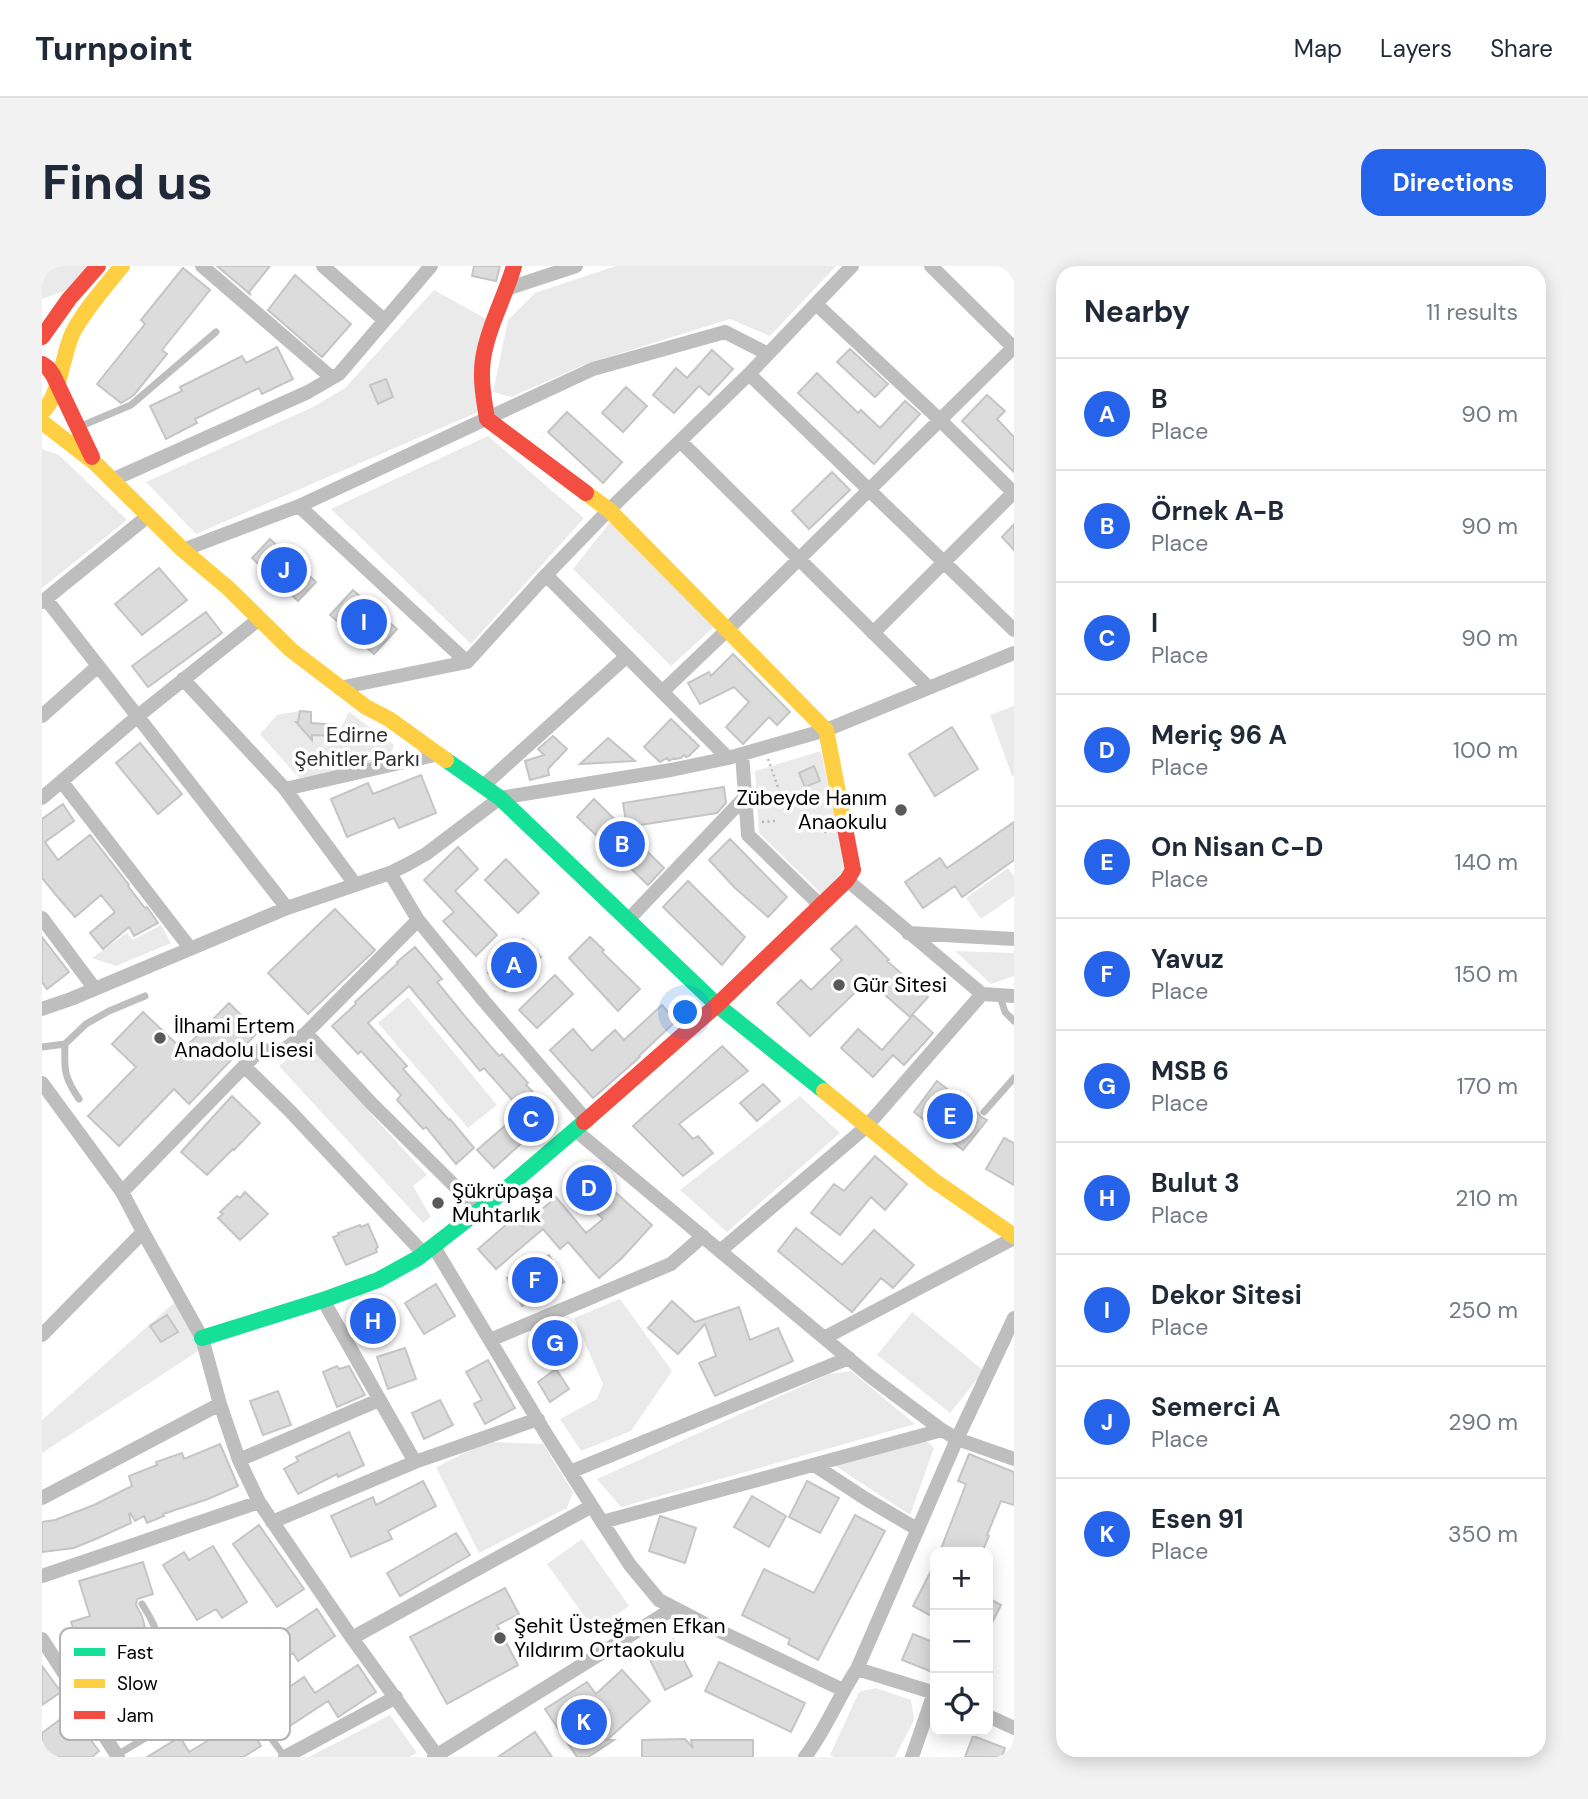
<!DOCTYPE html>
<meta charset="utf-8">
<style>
body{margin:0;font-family:"DM Sans",sans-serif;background:#f2f2f3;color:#1f2937}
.controls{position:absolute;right:21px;bottom:21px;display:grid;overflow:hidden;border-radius:14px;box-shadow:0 4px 18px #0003}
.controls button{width:63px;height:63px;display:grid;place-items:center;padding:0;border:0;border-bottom:2px solid #e0e1e3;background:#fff;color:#1f2937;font:35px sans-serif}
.you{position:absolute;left:644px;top:747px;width:24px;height:24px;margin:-18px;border:5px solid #fff;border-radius:50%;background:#1a73e8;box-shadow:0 0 0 10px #1a73e833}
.badge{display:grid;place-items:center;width:46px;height:46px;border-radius:50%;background:#2563eb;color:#fff;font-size:23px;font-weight:700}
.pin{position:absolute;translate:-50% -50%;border:4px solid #fff;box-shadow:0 2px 7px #0006}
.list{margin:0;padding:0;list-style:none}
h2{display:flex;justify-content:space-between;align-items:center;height:91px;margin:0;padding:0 28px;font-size:30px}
h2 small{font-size:23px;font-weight:400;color:#747a83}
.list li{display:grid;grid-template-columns:46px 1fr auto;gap:21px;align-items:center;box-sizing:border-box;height:112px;padding:0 28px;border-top:2px solid #e0e1e3}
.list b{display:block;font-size:26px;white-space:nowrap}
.list p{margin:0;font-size:23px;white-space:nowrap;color:#747a83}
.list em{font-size:23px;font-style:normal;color:#747a83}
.icon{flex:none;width:38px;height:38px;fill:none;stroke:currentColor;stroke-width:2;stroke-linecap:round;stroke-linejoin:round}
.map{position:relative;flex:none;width:972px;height:1491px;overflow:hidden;border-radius:21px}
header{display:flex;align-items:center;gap:42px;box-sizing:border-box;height:98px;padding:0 35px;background:#fff;border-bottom:2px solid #e0e1e3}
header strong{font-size:33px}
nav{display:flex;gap:38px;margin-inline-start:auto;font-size:24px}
.intro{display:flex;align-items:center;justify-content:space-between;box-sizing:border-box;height:168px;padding:0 42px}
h1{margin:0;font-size:49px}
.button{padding:18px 32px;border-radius:21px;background:#2563eb;color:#fff;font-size:24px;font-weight:700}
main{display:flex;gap:42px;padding:0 42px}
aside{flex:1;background:#fff;border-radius:21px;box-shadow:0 4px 18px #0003}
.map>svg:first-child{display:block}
.green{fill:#eaeaea}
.building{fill:#dcdcdc;stroke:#c5c5c5;stroke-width:2}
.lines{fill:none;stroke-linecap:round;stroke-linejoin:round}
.path{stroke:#b8b8b8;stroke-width:2.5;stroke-dasharray:2 3.5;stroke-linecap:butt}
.lane{stroke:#bebebe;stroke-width:7}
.street{stroke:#bebebe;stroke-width:14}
.fast{stroke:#16e098;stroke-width:16}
.slow{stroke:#ffcf43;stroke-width:16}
.jam{stroke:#f24e42;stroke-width:16}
.poi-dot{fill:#595959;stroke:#fff;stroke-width:2.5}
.labels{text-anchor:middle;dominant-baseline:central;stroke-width:7;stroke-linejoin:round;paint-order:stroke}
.park-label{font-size:21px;fill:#2f2f2f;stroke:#fff}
.poi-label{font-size:21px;fill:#000;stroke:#fff;text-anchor:start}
.key{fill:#fff;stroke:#b2b2b2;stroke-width:2}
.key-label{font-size:19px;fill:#000}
</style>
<header>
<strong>Turnpoint</strong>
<nav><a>Map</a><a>Layers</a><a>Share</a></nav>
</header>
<div class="intro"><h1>Find us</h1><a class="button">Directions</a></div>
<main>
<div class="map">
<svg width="972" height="1491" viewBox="0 0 972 1491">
<rect width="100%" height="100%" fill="#fff"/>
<path class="green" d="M0 0H45L23 25 0 33Z
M574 0H794L728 70 688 53 544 98 469 131 451 126 466 54 493 27Z
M392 24 446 54 436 146 154 268 104 216 271 141 303 122Z
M446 170 542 252 429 378 289 243Z
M0 183 17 189 85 254 0 322Z
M569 255 672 361 629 400 531 303Z
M972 440V509L970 510 948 449Z
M258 445 256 458 265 469 295 470 307 446 352 479 345 501 257 512 218 468 235 449Z
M779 485 804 603 781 629 717 567 713 505Z
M966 602 972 610V630L939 653 924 632Z
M119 659 129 677 74 700 50 692 85 667 91 674Z
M913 685 972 687V710L949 718Z
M366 731 455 839 426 862 336 757Z
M264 777 385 909 371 920 389 951 381 957 237 800Z
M758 830 798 867 685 966 638 924Z
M578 1033 630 1105 589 1165 539 1185 518 1153 555 1133 561 1118 532 1052Z
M133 1036 158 1084 0 1187V1154Z
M870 1046 942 1105 908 1147 835 1089Z
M809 1105 873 1158 579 1241 555 1213 787 1108Z
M883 1174 892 1182 868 1249 792 1199Z
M445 1176 501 1178 531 1226 525 1242 437 1287 394 1201Z
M540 1273 587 1340 553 1365 505 1298Z
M834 1422 869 1434 872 1454 853 1491H792L788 1489 817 1426Z
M348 1449 375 1487 367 1491H267Z"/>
<path class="building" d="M175 0H228L207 26 209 29Z
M432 0H458L454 15 430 10Z
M141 2 168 24 120 84 125 88 92 129 79 137 55 118 103 58 99 54Z
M253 9 309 58 280 91 226 44Z
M235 81 251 113 220 128 217 122 153 153 155 157 124 173 108 140 140 125 138 121 200 90 204 97Z
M808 83 846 118 833 131 795 96Z
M670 84 691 103 667 129 657 120 632 147 611 129 634 102 645 112Z
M775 107 816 147 819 144 838 162 863 135 878 148 832 198 756 127Z
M344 113 351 131 336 138 328 119Z
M584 121 605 140 581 166 560 147Z
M945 129 963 145 955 153 972 171V206L920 155Z
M525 146 580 196 561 217 506 166Z
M790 206 808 224 767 263 750 245Z
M972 258V284L960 271Z
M228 273 274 316 256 335 210 292Z
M117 302 145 334 100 369 73 338Z
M311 324 355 363 332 388 288 349Z
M164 346 180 367 106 421 90 400Z
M691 388 748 446 735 459 727 451 701 478 684 461 707 436 692 421 658 438 646 417 667 406 669 410Z
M258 445 269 446V457L295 459V470L270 469V474L254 456H256Z
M629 453 657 480 647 490 644 491 642 489 639 492 633 493 632 492 627 495 625 492 618 496 602 481Z
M910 461 936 503 893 530 867 488Z
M511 470 525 483 506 503 507 509 488 514 483 495 502 489 496 483Z
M566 472 593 495 538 498Z
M98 477 140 528 116 548 74 497Z
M772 500 778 515 763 521 757 507Z
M379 509 394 547 357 562 352 552 305 571 289 533 326 517 331 528Z
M682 521 684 537 675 547 585 561 581 537Z
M552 533 622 602 606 619 535 551Z
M21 538 32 555 3 576 16 594 48 569 87 619 86 620 103 642 105 641 116 657 92 670 87 661 61 683 48 667 73 646 59 629 33 651 14 629 0 612V553Z
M972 556V594L920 631 913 620 881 642 863 616 898 592 905 602Z
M688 573 745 631 726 651 693 622 667 594Z
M416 581 436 603 413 625 455 669 434 690 401 655 412 646 382 614Z
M464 593 497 627 476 647 443 614Z
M646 615 703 671 680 699 621 641Z
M293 643 333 684 266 748 226 707Z
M814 660 847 694 845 695 886 731 868 751 826 714 768 770 735 737 759 714 769 724 800 694 789 683Z
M0 671 27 706 5 723 0 716Z
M548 671 562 684 560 686 598 723 576 745 527 692Z
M481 673 499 691 463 725 446 707Z
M373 681 400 713 395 716 421 748 457 790 460 788 486 817 484 819 512 848 452 902 435 884 480 845 442 802 438 805 367 720 326 757 365 800 361 803 407 854 408 853 432 882 414 898 384 861 381 863 355 834 359 829 319 785 316 788 290 760 314 738 313 736 356 697 355 696Z
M513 709 531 728 495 762 477 744Z
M187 737 216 766 147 838 132 823 77 880 46 850 94 801 70 778 101 746 141 784Z
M620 739 634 755 597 790 598 791 551 832 508 784 531 763 550 785 573 764 582 774Z
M871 749 891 767 862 799 851 789 831 811 799 782 816 763 840 784Z
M680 780 706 805 637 858 651 873 656 870 671 887 641 910 591 860Z
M895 815 936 847 939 851 945 854 921 884 872 846Z
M721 818 738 835 715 855 698 837Z
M190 830 218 857 192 884 191 883 165 909 139 886Z
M962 872 972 877V919L944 903Z
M833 890 865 918 843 944 829 931 798 969 769 947 792 918 802 925Z
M541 897 610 959 580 992 557 1012 526 976 518 983 501 963 454 1003 436 983 473 951 481 960 514 931 544 967 561 953 523 917Z
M203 926 226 948 198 974 176 952 181 948 178 946 195 930 198 932Z
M326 958 336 981 334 983 335 986 304 999 291 971 297 969 296 967 318 959 319 961Z
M754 962 800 999 832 964 872 999 851 1022 839 1012 810 1046 736 985Z
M507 989 522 1016 480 1040 465 1012Z
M394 1018 413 1050 382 1068 363 1037Z
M332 1031 353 1065 330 1080 309 1046Z
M630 1035 653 1056 697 1041 708 1074 736 1062 751 1095 673 1130 657 1097 674 1090 663 1058 636 1088 606 1062Z
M125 1049 136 1066 119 1076 108 1060Z
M514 1057 534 1088 514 1100 492 1066Z
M363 1082 374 1113 346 1123 335 1091Z
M446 1094 473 1142 443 1158 432 1138 440 1134 424 1106Z
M295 1100 297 1103 307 1100 323 1129 295 1141 281 1106Z
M514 1103 527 1123 508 1136 496 1116Z
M236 1125 249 1159 221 1169 208 1135Z
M398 1134 411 1159 382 1173 370 1147Z
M307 1166 322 1199 296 1211 295 1208 256 1228 242 1203 256 1195 254 1191Z
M178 1178 196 1220 166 1233 121 1248 122 1250 105 1257 102 1250 93 1255 88 1247 87 1248 89 1257 56 1272 32 1282 0 1286V1256L13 1254 52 1239 90 1220 87 1210 115 1199 114 1196 140 1187 142 1193Z
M927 1188 972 1206V1239L959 1235 945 1269 947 1270 940 1286H908L899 1283 924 1218 916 1215Z
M381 1215 394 1240 346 1265 350 1273 309 1291 289 1250 331 1231 334 1239Z
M765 1215 797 1232 778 1267 747 1251Z
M710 1230 744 1250 727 1281 692 1261Z
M813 1249 843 1265 776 1394 746 1378 748 1373 700 1349 722 1303 772 1327Z
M618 1250 654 1262 643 1297 607 1285Z
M217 1259 262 1323 235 1341 191 1278Z
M414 1267 428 1289 358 1330 345 1307Z
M171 1280 205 1336 180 1352 174 1343 155 1354 121 1299 142 1286 147 1294Z
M101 1296 111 1328 95 1333 94 1339 100 1350 107 1377 102 1382 78 1389 74 1376 39 1386 29 1356 48 1350 37 1315Z
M893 1297V1352L871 1340Z
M463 1322 477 1348 455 1359 476 1399 405 1438 368 1371Z
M946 1332 959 1339 946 1365Z
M275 1343 293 1370 256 1395 251 1387 210 1414 192 1387 229 1362 234 1370Z
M871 1368 893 1377V1407L860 1394Z
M631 1373 650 1410 623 1424 604 1386Z
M677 1396 763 1437 749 1466 663 1425Z
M316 1399 334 1426 296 1451 286 1435 243 1463 225 1436 262 1411 273 1427Z
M0 1400 19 1426 0 1439Z
M580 1404 608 1435 565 1474H572L546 1491H535L503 1443 545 1416 554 1428Z
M28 1446 57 1485 50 1491H0V1467Z
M202 1453 219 1480 201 1491H105L138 1471 147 1486Z
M493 1466 510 1491H456Z
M931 1470 963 1482 960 1491H923Z
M643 1473 651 1482 649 1474H711V1491H600V1474Z"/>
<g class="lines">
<path class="path" d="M726 493 740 533
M720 556 734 555
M766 565H780L787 567"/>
<path class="lane" d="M39 159 44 158 89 139 174 66
M958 730 963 746 972 755
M23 778C22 804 22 811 37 833
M0 781 23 778 44 758 67 745 103 730
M942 846 972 812
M162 1381 243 1491
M35 1427C51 1418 116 1391 115 1373 115 1361 106 1348 100 1338
M75 1489 173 1430"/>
<path class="street" d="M160 0 290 112
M281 0 342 54
M889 0 972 82
M467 22 534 0
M774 38 897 153 972 227
M707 108 972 364
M638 175 886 421
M70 214 266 126 297 108 389 0
M257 240 425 396
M141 284 257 240 551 103 683 66 726 88
M504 309 686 492
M4 333 245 642
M0 336 106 250
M831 367 972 226
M141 413 243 523 313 618
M297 422 425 396 504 309 567 244 707 108 810 0
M620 426 686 363 972 81
M0 450 56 400
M700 488 706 569 779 640
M20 516 148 682
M441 520 585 390
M243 523 397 488
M0 532 96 450 217 353
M348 607 376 654 442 735 545 855
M805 614 940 728 972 730
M0 652 53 723
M586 654 703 531
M866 667 972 673
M0 743 29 733 245 642 348 607 366 598 384 588 458 532 629 504 686 492 784 464 972 387
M264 767 329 837 438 945
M202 800 248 845 382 988
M0 817 80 926 101 966 160 1072 178 1138 197 1194 217 1236 310 1372 396 1491
M533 864 829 1111 900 1164 915 1173 972 1193
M80 926 218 784 239 786 264 767 376 654
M392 981 504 1168 560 1256 588 1299 617 1334 667 1360 801 1424
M678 985 824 861 940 728
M281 1034 373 1196
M0 1069 101 966
M782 1072 972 972
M448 1074 629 998 661 970
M197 1194 337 1134
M772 1199 824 1233 875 1263
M528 1206 807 1092
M0 1232 178 1138
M230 1256 373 1196 496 1153
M560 1256 900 1164
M0 1310 217 1236
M310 1372 550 1240
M0 1373 76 1491
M815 1403 893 1427
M946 1450 972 1462
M243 1491 354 1431
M392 1491 632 1342
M763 1491C784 1464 796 1431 815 1403L915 1173 972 1052
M870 1491 892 1427"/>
<path class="fast" d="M404 494 458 532 675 739 782 825
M160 1072 281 1034 336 1014 376 992 457 929 542 856"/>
<path class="slow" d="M0 146C18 131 20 89 31 66 44 42 63 21 80 0
M0 156 53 197 141 284 186 322 249 384 324 441 347 453 404 494
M544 227 567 244 784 464 803 562
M782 825 891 914 972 970"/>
<path class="jam" d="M472 0C463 31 446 61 441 93 438 113 442 134 445 153L544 227
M0 71 27 33 56 0
M0 98 6 102 11 109 50 191
M542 856 675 739 805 614 811 604 803 562"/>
</g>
<g class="poi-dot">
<circle cx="859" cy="544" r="7"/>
<circle cx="797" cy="719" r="7"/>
<circle cx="118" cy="772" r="7"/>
<circle cx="396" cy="937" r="7"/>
<circle cx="458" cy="1372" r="7"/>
</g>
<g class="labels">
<g class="park-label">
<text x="315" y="469">Edirne<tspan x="315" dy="24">Şehitler Parkı</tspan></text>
</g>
<g class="poi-label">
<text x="845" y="532" text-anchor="end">Zübeyde Hanım<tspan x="845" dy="24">Anaokulu</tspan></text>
<text x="811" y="719">Gür Sitesi</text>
<text x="132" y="760">İlhami Ertem<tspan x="132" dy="24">Anadolu Lisesi</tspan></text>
<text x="410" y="925">Şükrüpaşa<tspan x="410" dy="24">Muhtarlık</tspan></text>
<text x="472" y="1360">Şehit Üsteğmen Efkan<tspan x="472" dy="24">Yıldırım Ortaokulu</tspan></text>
</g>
</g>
<rect x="18" y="1362" width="230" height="112" rx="10" class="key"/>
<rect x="32" y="1382" width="31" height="8" fill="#16e098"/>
<rect x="32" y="1413" width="31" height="9" fill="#ffcf43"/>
<rect x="32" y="1445" width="31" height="8" fill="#f24e42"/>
<g class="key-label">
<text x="75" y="1393">Fast</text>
<text x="75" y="1424">Slow</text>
<text x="75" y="1456">Jam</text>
</g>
</svg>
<div class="controls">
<button>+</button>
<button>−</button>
<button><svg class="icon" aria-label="locate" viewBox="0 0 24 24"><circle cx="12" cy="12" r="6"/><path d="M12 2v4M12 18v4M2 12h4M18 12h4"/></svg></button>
</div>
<div class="you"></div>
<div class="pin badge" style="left:472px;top:699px">A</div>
<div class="pin badge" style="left:580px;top:578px">B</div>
<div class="pin badge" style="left:489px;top:853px">C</div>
<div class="pin badge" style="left:547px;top:922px">D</div>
<div class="pin badge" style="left:908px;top:850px">E</div>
<div class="pin badge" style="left:493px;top:1014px">F</div>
<div class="pin badge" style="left:513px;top:1077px">G</div>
<div class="pin badge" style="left:331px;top:1055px">H</div>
<div class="pin badge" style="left:322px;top:356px">I</div>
<div class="pin badge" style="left:242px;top:304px">J</div>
<div class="pin badge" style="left:542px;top:1456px">K</div>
</div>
<aside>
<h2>Nearby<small>11 results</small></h2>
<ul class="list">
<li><span class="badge">A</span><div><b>B</b><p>Place</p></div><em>90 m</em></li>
<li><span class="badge">B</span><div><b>Örnek A-B</b><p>Place</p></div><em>90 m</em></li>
<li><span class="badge">C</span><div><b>I</b><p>Place</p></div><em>90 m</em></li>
<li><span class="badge">D</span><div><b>Meriç 96 A</b><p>Place</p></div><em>100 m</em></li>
<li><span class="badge">E</span><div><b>On Nisan C-D</b><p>Place</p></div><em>140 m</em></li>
<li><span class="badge">F</span><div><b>Yavuz</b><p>Place</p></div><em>150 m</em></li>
<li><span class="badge">G</span><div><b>MSB 6</b><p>Place</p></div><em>170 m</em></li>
<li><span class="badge">H</span><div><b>Bulut 3</b><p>Place</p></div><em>210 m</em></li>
<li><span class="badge">I</span><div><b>Dekor Sitesi</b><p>Place</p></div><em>250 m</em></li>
<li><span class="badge">J</span><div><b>Semerci A</b><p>Place</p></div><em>290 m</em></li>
<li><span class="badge">K</span><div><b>Esen 91</b><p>Place</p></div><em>350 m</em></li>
</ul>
</aside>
</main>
